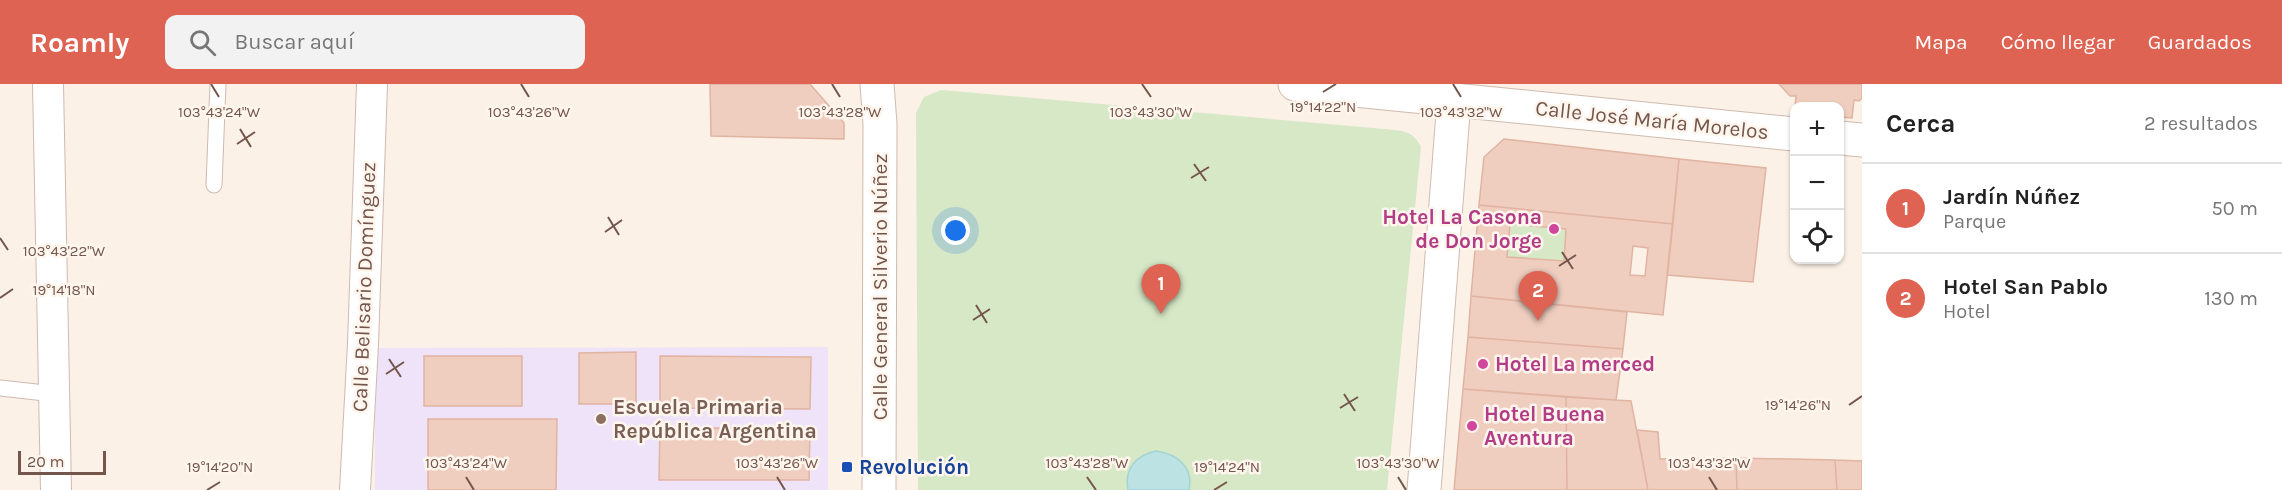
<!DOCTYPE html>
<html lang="es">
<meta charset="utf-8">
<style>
body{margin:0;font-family:Karla,sans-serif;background:#f2f2f2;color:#222}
.controls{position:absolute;right:18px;top:18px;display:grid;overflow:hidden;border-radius:12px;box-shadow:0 2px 4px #0004}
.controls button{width:54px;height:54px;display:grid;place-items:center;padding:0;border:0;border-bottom:2px solid #e0e0e0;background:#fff;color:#222;font:30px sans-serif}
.scale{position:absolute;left:18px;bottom:15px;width:88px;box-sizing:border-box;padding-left:6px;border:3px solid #74564c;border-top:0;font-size:16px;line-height:21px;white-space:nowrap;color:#74564c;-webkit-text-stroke:4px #fef5ed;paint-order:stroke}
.you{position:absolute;left:956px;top:147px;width:21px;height:21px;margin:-15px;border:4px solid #fff;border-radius:50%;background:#1a73e8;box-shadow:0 0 0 9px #1a73e833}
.badge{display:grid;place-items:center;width:39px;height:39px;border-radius:50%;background:#df6352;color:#fff;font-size:20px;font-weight:700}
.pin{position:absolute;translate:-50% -50px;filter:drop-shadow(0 2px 3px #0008)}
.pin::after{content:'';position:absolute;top:32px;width:21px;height:18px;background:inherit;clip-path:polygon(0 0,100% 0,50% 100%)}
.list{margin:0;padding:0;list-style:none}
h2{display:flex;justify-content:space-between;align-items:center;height:78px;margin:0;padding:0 24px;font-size:26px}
h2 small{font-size:20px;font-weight:400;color:#767676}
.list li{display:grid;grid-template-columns:39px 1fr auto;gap:18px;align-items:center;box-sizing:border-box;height:90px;padding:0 24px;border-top:2px solid #e0e0e0}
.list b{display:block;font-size:22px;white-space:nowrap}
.list p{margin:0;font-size:20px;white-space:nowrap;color:#767676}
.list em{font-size:20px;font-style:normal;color:#767676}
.icon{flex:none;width:33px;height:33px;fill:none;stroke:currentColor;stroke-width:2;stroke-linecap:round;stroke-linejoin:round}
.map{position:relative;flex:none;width:1862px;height:406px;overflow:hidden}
header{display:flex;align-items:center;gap:36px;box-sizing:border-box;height:84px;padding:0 30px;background:#df6352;color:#fff}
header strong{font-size:28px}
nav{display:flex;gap:33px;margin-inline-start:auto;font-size:21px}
.search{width:420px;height:54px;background:#f2f2f2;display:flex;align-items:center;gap:15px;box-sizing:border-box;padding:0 21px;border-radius:12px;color:#767676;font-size:22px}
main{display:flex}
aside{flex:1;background:#fff}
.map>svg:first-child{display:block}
.education{fill:#eee3f8}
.green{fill:#d7e8c6}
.water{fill:#bce2e4;stroke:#a3d3d5;stroke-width:1.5}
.building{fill:#efcec0;stroke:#e1b3a1;stroke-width:1.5;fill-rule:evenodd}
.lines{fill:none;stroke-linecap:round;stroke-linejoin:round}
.lane-casing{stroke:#cfbab0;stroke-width:17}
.street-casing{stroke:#cfbab0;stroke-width:32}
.secondary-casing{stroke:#d1baae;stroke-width:35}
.lane{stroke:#fff;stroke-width:15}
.street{stroke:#fff;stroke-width:30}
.secondary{stroke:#fff;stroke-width:33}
.ticks{fill:none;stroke:#74564c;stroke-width:2}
.hotel-dot{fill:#d1479c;stroke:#fef5ed;stroke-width:2}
.education-dot{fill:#8d6e63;stroke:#fef5ed;stroke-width:2}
.transit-dot{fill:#1a4fb4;stroke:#fef5ed;stroke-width:2}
.labels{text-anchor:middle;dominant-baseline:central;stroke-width:5;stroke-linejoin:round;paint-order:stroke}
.street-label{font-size:21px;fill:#74564c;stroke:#fef5ed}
.hotel-label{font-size:21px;font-weight:bold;fill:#b23c85;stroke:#fef5ed;text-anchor:start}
.education-label{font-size:21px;font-weight:bold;fill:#785e54;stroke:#fef5ed;text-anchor:start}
.transit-label{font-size:21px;font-weight:bold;fill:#164399;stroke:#fef5ed;text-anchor:start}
.ticks-label{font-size:15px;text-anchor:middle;fill:#74564c;stroke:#fef5ed;stroke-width:5;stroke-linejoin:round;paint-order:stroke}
</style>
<header>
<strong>Roamly</strong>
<div class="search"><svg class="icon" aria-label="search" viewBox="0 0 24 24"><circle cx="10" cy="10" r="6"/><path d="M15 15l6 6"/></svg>Buscar aquí</div>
<nav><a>Mapa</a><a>Cómo llegar</a><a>Guardados</a></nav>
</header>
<main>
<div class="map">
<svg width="1862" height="406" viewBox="0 0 1862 406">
<rect width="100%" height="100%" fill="#fbf1e7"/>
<path class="education" d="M828 263V406H375V264Z"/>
<path class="green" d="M941 6 1385 45C1402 47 1413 46 1421 63L1387 406H1189L1190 402 1156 367C1136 371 1124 385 1128 406H918L916 29 924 13Z
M1510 140 1566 145 1564 177 1507 173Z"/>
<path class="water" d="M1156 367C1177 370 1194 383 1189 406H1128C1124 385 1136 371 1156 367Z"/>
<path class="building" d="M710 0H810L844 39V55L711 52Z
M1779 0H1862V14L1859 17 1854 16 1852 34 1840 33V22H1795L1796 12H1790Z
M1504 55 1679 75 1673 140 1479 121 1484 73Z
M1679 75 1766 84 1753 198 1667 191Z
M1479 121 1673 140 1663 231 1471 212ZM1510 140 1566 145 1564 177 1507 173ZM1633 162 1648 164 1645 192 1630 191Z
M1471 212 1627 228 1623 265 1468 253Z
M1468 253 1623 265 1616 316 1463 305Z
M636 268V320H579V269Z
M424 272H522V322H424Z
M660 272 811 273 810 325 660 324Z
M1463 305 1566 313 1567 406H1454Z
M1566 313 1631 317 1648 406H1567Z
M428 335H557L556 406H428Z
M660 344H810L809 396H659Z
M1637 346 1658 348 1660 375 1736 374 1737 406H1648Z
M1736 374 1835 376 1837 406H1737Z
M1835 376 1862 377V406H1837Z"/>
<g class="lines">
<g class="lane-casing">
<path id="lane" d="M214 101 218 0
M0 304 54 310"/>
</g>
<g class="street-casing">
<path id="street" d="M48 0 56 406
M355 406 363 260 372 0"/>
</g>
<g class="secondary-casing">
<path id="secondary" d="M877 0 880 40 879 406
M1295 0 1794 50
M1840 54 1862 56
M1424 406 1454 16"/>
</g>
<use href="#lane" class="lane"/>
<use href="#street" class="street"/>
<use href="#secondary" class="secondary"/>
</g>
<path class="ticks" d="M211 0 219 13M521 0 529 13M832 0 840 13M1142 0 1151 13M1453 0 1461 13M1323 8 1336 0M240 45 251 63M237 60 255 48M1194 80 1206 97M1191 94 1209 83M608 133 619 151M605 148 622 136M0 154 8 166M1562 168 1573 185M1559 182 1576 171M0 214 13 205M976 221 987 239M973 236 990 225M389 275 401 293M386 290 404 278M1344 310 1355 327M1849 321 1862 312M1340 324 1358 313M466 393 474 406M777 393 785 406M1087 393 1096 406M1398 393 1406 406M1709 393 1717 406M207 406 220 398M1214 406 1227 398"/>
<g class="hotel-dot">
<circle cx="1554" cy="145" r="6"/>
<circle cx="1483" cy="280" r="6"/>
<circle cx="1472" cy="342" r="6"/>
</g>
<circle class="education-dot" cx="601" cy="335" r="6"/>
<rect class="transit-dot" x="841" y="377" width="12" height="12" rx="3"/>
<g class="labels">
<g class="street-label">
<text transform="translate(1652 36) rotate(6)">Calle José María Morelos</text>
<text transform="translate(364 203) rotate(-88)">Calle Belisario Domínguez</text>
<text transform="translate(880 203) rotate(-90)">Calle General Silverio Núñez</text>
</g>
<g class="hotel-label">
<text x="1542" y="133" text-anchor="end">Hotel La Casona<tspan x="1542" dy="24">de Don Jorge</tspan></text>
<text x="1495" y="280">Hotel La merced</text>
<text x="1484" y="330">Hotel Buena<tspan x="1484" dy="24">Aventura</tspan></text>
</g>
<g class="education-label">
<text x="613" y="323">Escuela Primaria<tspan x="613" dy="24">República Argentina</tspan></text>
</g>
<g class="transit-label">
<text x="859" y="383">Revolución</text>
</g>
</g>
<g class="ticks-label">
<text x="1323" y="28">19°14'22"N</text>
<text x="219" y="33">103°43'24"W</text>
<text x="529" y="33">103°43'26"W</text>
<text x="840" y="33">103°43'28"W</text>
<text x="1151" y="33">103°43'30"W</text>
<text x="1461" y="33">103°43'32"W</text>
<text x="64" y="172">103°43'22"W</text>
<text x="64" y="211">19°14'18"N</text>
<text x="1798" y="326">19°14'26"N</text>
<text x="466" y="384">103°43'24"W</text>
<text x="777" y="384">103°43'26"W</text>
<text x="1087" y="384">103°43'28"W</text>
<text x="1398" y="384">103°43'30"W</text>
<text x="1709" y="384">103°43'32"W</text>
<text x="220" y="388">19°14'20"N</text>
<text x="1227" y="388">19°14'24"N</text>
</g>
</svg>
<div class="controls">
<button>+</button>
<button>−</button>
<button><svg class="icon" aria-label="locate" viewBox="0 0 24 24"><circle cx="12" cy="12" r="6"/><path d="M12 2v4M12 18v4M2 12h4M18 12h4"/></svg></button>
</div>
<div class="scale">20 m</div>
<div class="you"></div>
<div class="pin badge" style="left:1161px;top:230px">1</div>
<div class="pin badge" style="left:1538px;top:237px">2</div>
</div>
<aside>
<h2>Cerca<small>2 resultados</small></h2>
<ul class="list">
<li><span class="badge">1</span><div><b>Jardín Núñez</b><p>Parque</p></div><em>50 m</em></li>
<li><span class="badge">2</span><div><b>Hotel San Pablo</b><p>Hotel</p></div><em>130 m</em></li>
</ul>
</aside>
</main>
